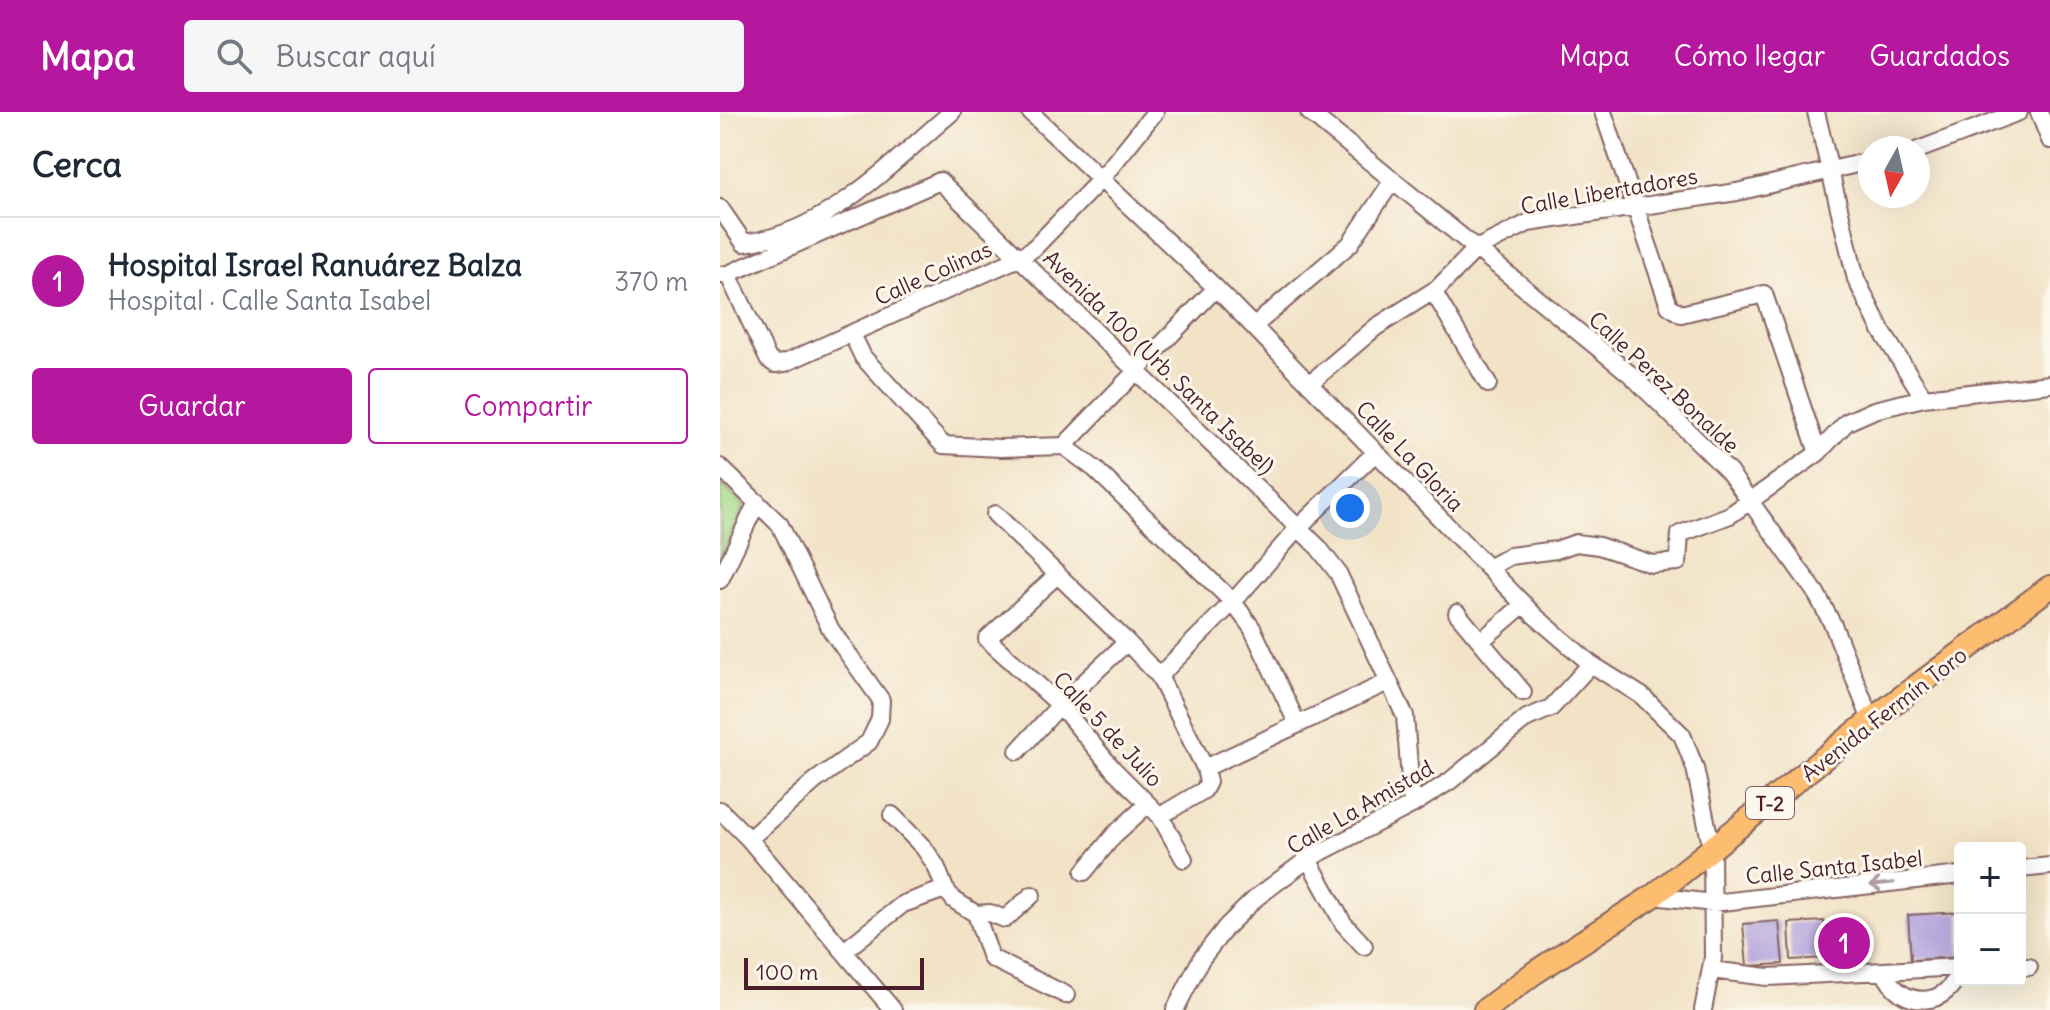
<!DOCTYPE html>
<html lang="es">
<meta charset="utf-8">
<style>
body{margin:0;font-family:Delius,sans-serif;background:#f6f6f7;color:#1f2937}
.controls{position:absolute;right:24px;bottom:24px;display:grid;overflow:hidden;border-radius:8px;box-shadow:0 8px 32px #0002}
.controls button{width:72px;height:72px;display:grid;place-items:center;padding:0;border:0;border-bottom:2px solid #e0e1e3;background:#fff;color:#1f2937;font:40px sans-serif}
.compass{position:absolute;left:1138px;top:24px;width:72px;height:72px;border-radius:50%;background:#fff;box-shadow:0 8px 32px #0002;rotate:188deg}
.scale{position:absolute;left:24px;bottom:20px;width:180px;box-sizing:border-box;padding-left:8px;border:4px solid #4a1f2b;border-top:0;font-size:22px;line-height:28px;white-space:nowrap;color:#4a1f2b;-webkit-text-stroke:6px #fbf7ec;paint-order:stroke}
.you{position:absolute;left:630px;top:396px;width:28px;height:28px;margin:-20px;border:6px solid #fff;border-radius:50%;background:#1a73e8;box-shadow:0 0 0 12px #1a73e833}
.badge{display:grid;place-items:center;width:52px;height:52px;border-radius:50%;background:#b5179e;color:#fff;font-size:26px;font-weight:700}
.pin{position:absolute;translate:-50% -50%;border:4px solid #fff;box-shadow:0 2px 8px #0006}
.list{margin:0;padding:0;list-style:none}
h2{display:flex;justify-content:space-between;align-items:center;height:104px;margin:0;padding:0 32px;font-size:34px}
h2 small{font-size:26px;font-weight:400;color:#747a83}
.list li{display:grid;grid-template-columns:52px 1fr auto;gap:24px;align-items:center;box-sizing:border-box;height:128px;padding:0 32px;border-top:2px solid #e0e1e3}
.list b{display:block;font-size:30px;white-space:nowrap}
.list p{margin:0;font-size:26px;white-space:nowrap;color:#747a83}
.list em{font-size:26px;font-style:normal;color:#747a83}
.actions{display:flex;gap:16px;padding:24px 32px}
.actions a{flex:1;padding:18px 0;border:2px solid #b5179e;border-radius:8px;text-align:center;font-size:28px;color:#b5179e}
.actions .main{background:#b5179e;color:#fff}
.icon{flex:none;width:44px;height:44px;fill:none;stroke:currentColor;stroke-width:2;stroke-linecap:round;stroke-linejoin:round}
.map{position:relative;flex:none;width:1330px;height:898px;overflow:hidden}
header{display:flex;align-items:center;gap:48px;box-sizing:border-box;height:112px;padding:0 40px;background:#b5179e;color:#fff}
header strong{font-size:38px}
nav{display:flex;gap:44px;margin-inline-start:auto;font-size:28px}
.search{width:560px;height:72px;background:#f6f6f7;display:flex;align-items:center;gap:20px;box-sizing:border-box;padding:0 28px;border-radius:8px;color:#747a83;font-size:30px}
main{display:flex}
aside{flex:1;background:#fff}
.map>svg:first-child{display:block}
.green{fill:#a4d98a;stroke:#777c5a;stroke-width:2}
.building{fill:#b1a0dc}
.lines{fill:none;stroke-linecap:round;stroke-linejoin:round}
.minor-casing{stroke:#856462;stroke-width:20}
.highway-casing{stroke:#856462;stroke-width:26}
.minor{stroke:#fff;stroke-width:16}
.highway{stroke:#fcbd6f;stroke-width:22}
.oneway{stroke:#ae9aa0}
.labels{text-anchor:middle;dominant-baseline:central;stroke-width:6;stroke-linejoin:round;paint-order:stroke}
.shield{fill:#fbf7ec;stroke:#7f6065;stroke-width:2}
.shield-label{font-size:20px;font-weight:bold;fill:#4a1f2b}
.street-label{font-size:22px;fill:#4a1f2b;stroke:#fbf7ec}
</style>
<header>
<strong>Mapa</strong>
<div class="search"><svg class="icon" aria-label="search" viewBox="0 0 24 24"><circle cx="10" cy="10" r="6"/><path d="M15 15l6 6"/></svg>Buscar aquí</div>
<nav><a>Mapa</a><a>Cómo llegar</a><a>Guardados</a></nav>
</header>
<main>
<aside>
<h2>Cerca<small></small></h2>
<ul class="list">
<li><span class="badge">1</span><div><b>Hospital Israel Ranuárez Balza</b><p>Hospital · Calle Santa Isabel</p></div><em>370 m</em></li>
</ul>
<div class="actions"><a class="main">Guardar</a><a>Compartir</a></div>
</aside>
<div class="map">
<svg width="1330" height="898" viewBox="0 0 1330 898">
<rect width="100%" height="100%" fill="#fbf7ec"/>
<filter id="ink" filterUnits="userSpaceOnUse"><feTurbulence type="fractalNoise" baseFrequency=".0125" numOctaves="2"/><feDisplacementMap in="SourceGraphic" scale="16" xChannelSelector="R" yChannelSelector="G"/><feConvolveMatrix kernelMatrix="1 2 1 2 8 2 1 2 1" color-interpolation-filters="sRGB"/></filter>
<filter id="wash" filterUnits="userSpaceOnUse"><feTurbulence type="fractalNoise" baseFrequency=".006" numOctaves="4" result="noise"/><feDisplacementMap in="SourceGraphic" scale="32" xChannelSelector="R" yChannelSelector="G"/><feGaussianBlur stdDeviation="1.8" result="paint"/><feColorMatrix in="noise" values="0 0 0 0 0 0 0 0 0 0 0 0 0 0 0 0 0 1.4 0 .05"/><feComposite in="paint" operator="in"/></filter>
<g filter="url(#wash)">
<rect width="100%" height="100%" fill="#f2e3c7"/>
<path class="green" d="M0 371 24 393 0 449Z"/>
<g id="blocks">
<path class="building" d="M1240 800V845L1191 848 1188 803Z
M1059 809 1063 852 1027 854 1023 812Z
M1104 809 1107 846 1071 848 1069 811Z"/>
</g>
</g>
<g filter="url(#ink)">
<use href="#blocks" fill-opacity="0" stroke="#856462" stroke-width="2"/>
<g class="lines">
<g class="minor-casing">
<path id="minor" d="M310 0 496 176 815 504 871 552 922 584 962 623 975 656 992 738 993 846 983 898
M589 0 910 262 1009 360 1096 481 1113 513 1151 608
M883 0 949 194 961 202 1044 182 1098 341
M1096 0 1136 167 1161 218 1204 286
M1319 0 1330 28
M1198 38 1299 0
M0 96 24 131C107 121 170 52 232 0
M8 162 48 247 55 252 65 251 299 146 314 136 381 67 435 0
M0 163 8 162 220 69 598 435 618 461 685 604 692 693
M713 179 768 272
M534 214 630 132 673 68
M132 222 143 245 223 333 280 336 344 334
M589 272 656 215 718 176 756 137 808 111 1017 80 1150 49
M344 334 375 357 513 490 532 516 577 611
M344 334 496 176
M0 355 60 413 111 518 161 588 160 607 149 630 95 669 29 727
M275 402 407 530 439 564 485 656 488 670 484 678 440 704
M768 456 790 444 836 438 856 431 879 434 932 452 958 450 960 422 1010 403 1098 341 1127 310 1154 298 1204 286 1330 272
M338 462 267 527 340 593 393 657 440 704 464 747
M0 468 37 390
M737 501 803 580
M761 529 804 492
M439 564 513 490 579 415 655 341
M298 639 340 593 407 530
M485 656 668 570
M0 698 29 727 173 898
M172 703 204 736 216 754 225 777 234 788 256 802 271 846 346 883
M588 747 623 811 644 834
M1300 757 1330 754
M364 760 394 723 428 692
M933 784 993 791 1240 763
M256 802 270 801 285 807 312 783
M124 839 183 792 225 777
M1300 855H1309
M991 858 1048 865 1240 855C1230 898 1179 898 1164 859
M1129 861 1130 818
M455 898 481 847 507 814 537 785 588 747 692 693 730 669 807 606 831 596 871 552"/>
</g>
<g class="highway-casing">
<path id="highway" d="M765 898 814 861 933 784 1151 608 1330 475"/>
</g>
<use href="#minor" class="minor"/>
<use href="#highway" class="highway"/>
</g>
<defs><path id="oneway-shaft" d="M-6 0H5M1.5-3L5.5 0L1.5 3" fill="none" stroke-width="1.6" stroke-linecap="round" stroke-linejoin="round" transform="scale(2)"/></defs>
<use class="oneway" href="#oneway-shaft" transform="translate(1162 772) rotate(174)"/>
</g>
<g class="labels">
<rect class="shield" x="1026" y="675" width="48" height="32" rx="6"/>
<g class="shield-label">
<text x="1050" y="691">T-2</text>
</g>
<g class="street-label">
<text transform="translate(889 79) rotate(-10)">Calle Libertadores</text>
<text transform="translate(213 161) rotate(-24)">Calle Colinas</text>
<text transform="translate(439 250) rotate(44)">Avenida 100 (Urb. Santa Isabel)</text>
<text transform="translate(944 270) rotate(43)">Calle Perez Bonalde</text>
<text transform="translate(690 344) rotate(46)">Calle La Gloria</text>
<text transform="translate(1164 602) rotate(-38)">Avenida Fermín Toro</text>
<text transform="translate(388 617) rotate(47)">Calle 5 de Julio</text>
<text transform="translate(640 695) rotate(-30)">Calle La Amistad</text>
<text transform="translate(1114 755) rotate(-6)">Calle Santa Isabel</text>
</g>
</g>
</svg>
<div class="controls">
<button>+</button>
<button>−</button>
</div>
<svg class="compass" viewBox="-18 -18 36 36"><path d="M0-13l5 13h-10z" fill="#e53935"/><path d="M0 13l5-13h-10z" fill="#747a83"/></svg>
<div class="scale">100 m</div>
<div class="you"></div>
<div class="pin badge" style="left:1124px;top:831px">1</div>
</div>
</main>
